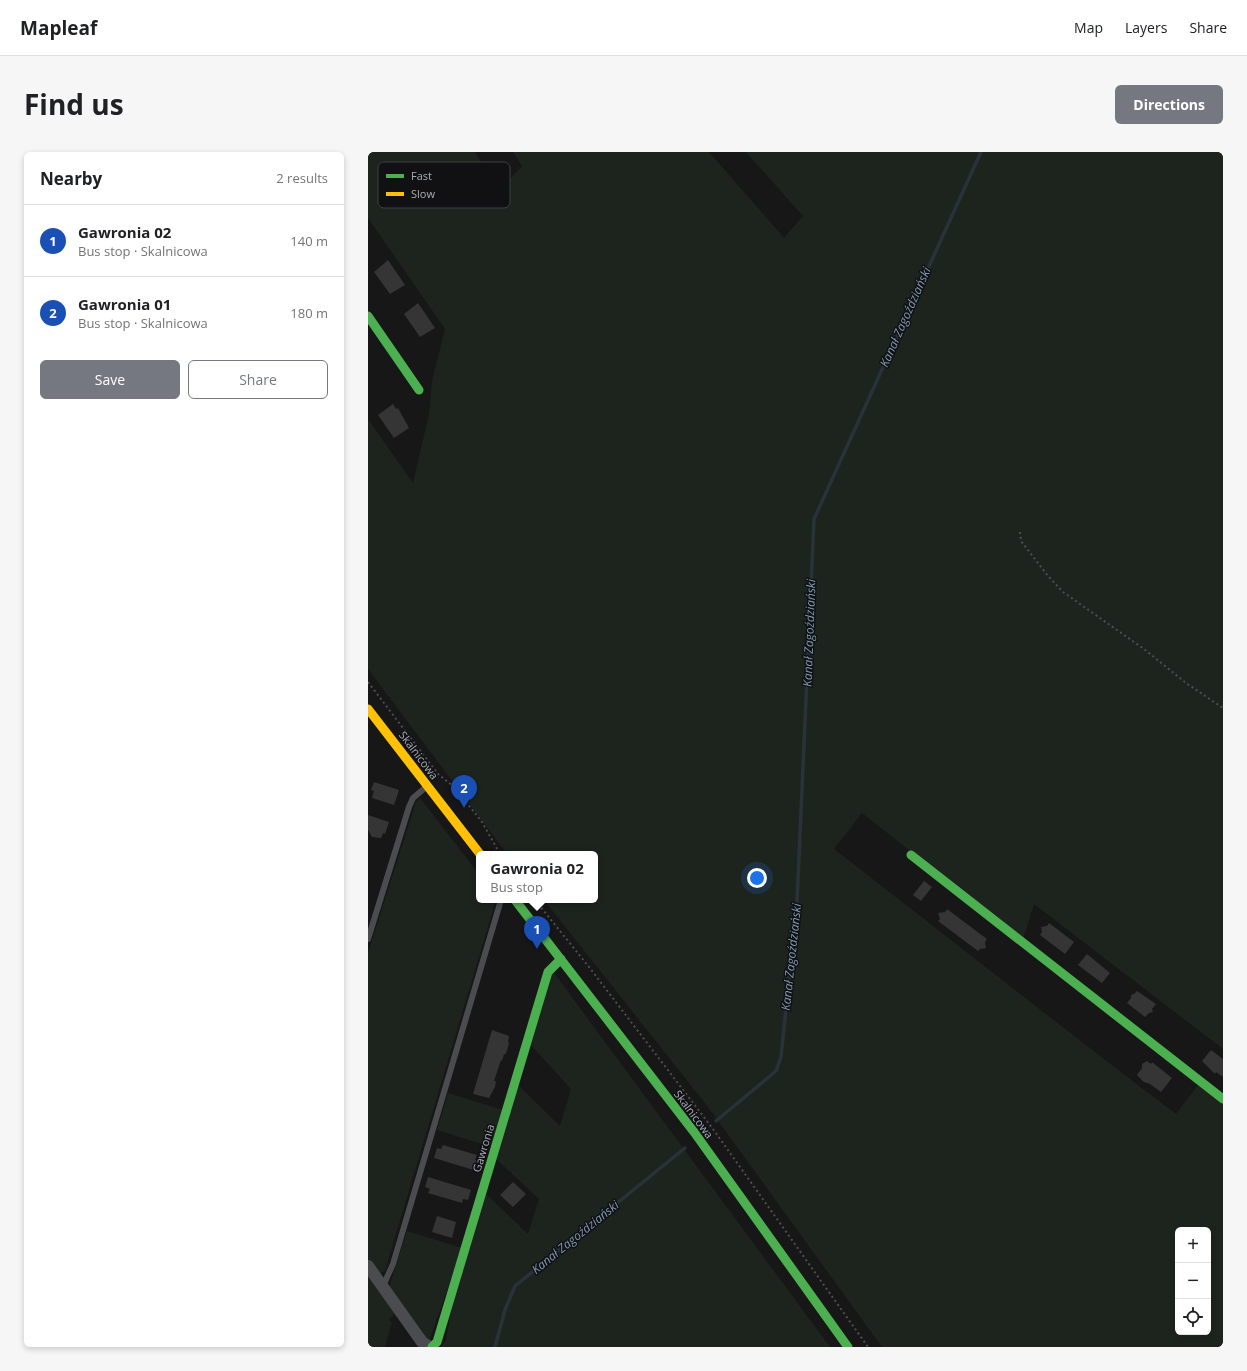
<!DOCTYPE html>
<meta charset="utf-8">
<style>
body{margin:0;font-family:"Open Sans",sans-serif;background:#f6f6f6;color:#202124}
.controls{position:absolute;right:12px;bottom:12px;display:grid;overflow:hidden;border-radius:6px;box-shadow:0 2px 6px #0003}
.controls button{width:36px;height:36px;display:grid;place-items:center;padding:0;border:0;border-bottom:1px solid #e0e0e0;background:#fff;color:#202124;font:20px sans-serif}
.you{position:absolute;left:389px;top:726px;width:14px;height:14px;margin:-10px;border:3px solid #fff;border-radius:50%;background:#1a73e8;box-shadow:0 0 0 6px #1a73e833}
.badge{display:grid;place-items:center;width:26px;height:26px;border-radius:50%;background:#757880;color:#fff;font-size:13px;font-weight:700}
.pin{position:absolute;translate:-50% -33px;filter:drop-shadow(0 1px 2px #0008)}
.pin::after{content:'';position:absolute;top:21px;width:14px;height:12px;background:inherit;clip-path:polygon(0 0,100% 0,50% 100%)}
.popup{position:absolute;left:108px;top:699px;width:122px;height:52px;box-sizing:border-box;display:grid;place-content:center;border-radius:6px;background:#fff;filter:drop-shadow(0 1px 3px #0005);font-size:13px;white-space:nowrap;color:#757577}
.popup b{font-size:15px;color:#202124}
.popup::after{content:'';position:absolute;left:50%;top:100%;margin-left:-8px;border:8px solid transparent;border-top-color:#fff}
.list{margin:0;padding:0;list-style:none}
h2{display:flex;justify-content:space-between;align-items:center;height:52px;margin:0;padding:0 16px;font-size:17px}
h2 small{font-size:13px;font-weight:400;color:#757577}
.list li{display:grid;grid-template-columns:26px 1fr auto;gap:12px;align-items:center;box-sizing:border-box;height:72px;padding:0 16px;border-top:1px solid #e0e0e0}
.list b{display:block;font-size:15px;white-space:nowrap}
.list p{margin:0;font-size:13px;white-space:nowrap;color:#757577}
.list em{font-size:13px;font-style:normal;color:#757577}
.actions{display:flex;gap:8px;padding:12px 16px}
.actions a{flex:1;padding:9px 0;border:1px solid #757880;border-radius:6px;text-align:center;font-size:14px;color:#757880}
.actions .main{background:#757880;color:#fff}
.icon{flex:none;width:22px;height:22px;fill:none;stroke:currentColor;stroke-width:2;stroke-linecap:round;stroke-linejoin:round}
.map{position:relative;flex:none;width:855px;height:1195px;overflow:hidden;border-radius:6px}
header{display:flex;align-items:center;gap:24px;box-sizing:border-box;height:56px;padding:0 20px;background:#fff;border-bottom:1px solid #e0e0e0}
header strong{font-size:19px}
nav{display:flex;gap:22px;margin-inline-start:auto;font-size:14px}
.intro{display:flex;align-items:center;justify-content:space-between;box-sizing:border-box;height:96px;padding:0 24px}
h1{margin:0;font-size:28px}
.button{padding:10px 18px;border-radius:6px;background:#757880;color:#fff;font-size:14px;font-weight:700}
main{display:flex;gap:24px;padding:0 24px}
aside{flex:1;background:#fff;border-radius:6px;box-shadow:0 2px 6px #0003}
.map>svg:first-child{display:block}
.green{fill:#1d241e;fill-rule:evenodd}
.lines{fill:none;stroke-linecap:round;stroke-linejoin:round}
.stream{stroke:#2a3239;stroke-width:3.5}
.building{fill:#353536}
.path{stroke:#4d4e52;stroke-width:2;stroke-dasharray:2 3;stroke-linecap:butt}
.lane{stroke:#4b4c50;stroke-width:6}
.street{stroke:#4b4c50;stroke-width:12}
.fast{stroke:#4caf50;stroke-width:9}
.slow{stroke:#ffc107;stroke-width:9}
.labels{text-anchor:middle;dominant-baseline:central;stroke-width:3;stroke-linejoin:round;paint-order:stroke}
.street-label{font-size:11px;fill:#a8adb8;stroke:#111113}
.water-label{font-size:12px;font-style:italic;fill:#7f9bb3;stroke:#111113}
.key{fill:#111113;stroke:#3e4045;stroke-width:1}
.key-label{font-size:11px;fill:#a8adb8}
</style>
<header>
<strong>Mapleaf</strong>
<nav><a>Map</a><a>Layers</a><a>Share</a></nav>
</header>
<div class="intro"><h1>Find us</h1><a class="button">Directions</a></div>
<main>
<aside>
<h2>Nearby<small>2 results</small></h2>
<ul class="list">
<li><span class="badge" style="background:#1a4fb4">1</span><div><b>Gawronia 02</b><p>Bus stop · Skalnicowa</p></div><em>140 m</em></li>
<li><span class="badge" style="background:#1a4fb4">2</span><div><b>Gawronia 01</b><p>Bus stop · Skalnicowa</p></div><em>180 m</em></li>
</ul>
<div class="actions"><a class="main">Save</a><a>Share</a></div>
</aside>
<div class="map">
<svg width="855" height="1195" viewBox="0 0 855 1195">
<rect width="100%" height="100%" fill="#171717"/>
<path class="green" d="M0 0H107L131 40 154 14 145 0H341L416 86 435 64 378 0H855V897L666 752 655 788 494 661 466 697C580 785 693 875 808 962L830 933 855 952V1195H514L340 955 176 748H227V702H139L0 517V267L45 331 61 262 64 229 77 177 0 66ZM810 1078H840V1180H810Z
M52 646 111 722V748H128L17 1119 11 1122 0 1107V801L48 650Z
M184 818 462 1195H73L78 1188 85 1148 117 1041 160 1082 171 1047 127 1006 149 932 192 974 203 937 163 893Z
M80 941 135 958 124 995 69 978Z
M39 1079 94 1096 61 1189 56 1186 21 1136Z
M0 1122 28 1160 21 1168 24 1171 17 1195H0Z"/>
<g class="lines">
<path class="stream" d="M348 969 408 919 413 905 429 750 446 367 613 0
M127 1195 137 1158 147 1134 317 996"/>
</g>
<path class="building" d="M20 108 37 133 22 142 6 120Z
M50 151 67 176 52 185 36 162Z
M25 252 28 257 30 256 41 276 26 286 10 263Z
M6 630 31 638 26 653 4 646 6 639 3 638Z
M0 663 21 670 17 682 15 681 13 686 4 685 0 678Z
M556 729 564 735 553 749 545 743Z
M579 757 619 787 617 790 618 796 612 797 610 799 570 769 572 767 570 761 577 760Z
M681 771 706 790 697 802 672 783 674 780 673 775 679 774Z
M719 802 742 821 734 831 710 813Z
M769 839 788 852 784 857 785 860 781 861 777 865 759 851 763 846V843L766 842Z
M124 878 141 884 140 890 141 891 138 902H136L134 909 133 908 126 929H128L127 935 121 946 105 942Z
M843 898 855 907V925L848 920 847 922 834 909Z
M779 909 783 912 784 910 804 926 793 940 782 932 776 930 769 923 774 916V912Z
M75 993 109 1003 107 1008 112 1009 109 1019 66 1006 69 996 73 997Z
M60 1025 103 1038 100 1048 95 1047 94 1051 60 1041 62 1037 57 1035Z
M145 1030 158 1042 145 1055 132 1043Z
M69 1064 88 1070 84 1086 64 1080Z"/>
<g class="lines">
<path class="path" d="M652 380 653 389 680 424 695 440 776 497 818 531 855 556
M0 530 70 622 86 635 114 670 132 702
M167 748 221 815 345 977 500 1195"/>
<path class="lane" d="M0 787 41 655 45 646 58 635
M15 1134 25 1112 133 748"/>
<path class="street" d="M0 1114 54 1190 62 1195"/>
<path class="fast" d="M0 164 51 238
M543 703 855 947
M147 748 326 980 480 1195
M64 1195 69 1190 180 820 193 807"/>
<path class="slow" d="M0 557 112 702"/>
</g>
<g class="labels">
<g class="street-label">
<text transform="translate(51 603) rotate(53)">Skalnicowa</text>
<text transform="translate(326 962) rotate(53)">Skalnicowa</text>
<text transform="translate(115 996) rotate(-73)">Gawronia</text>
</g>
<g class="water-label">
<text transform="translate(537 165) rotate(-66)">Kanał Zagoździański</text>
<text transform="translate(441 481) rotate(-88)">Kanał Zagoździański</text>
<text transform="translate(423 805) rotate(-84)">Kanał Zagoździański</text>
<text transform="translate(207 1085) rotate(-39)">Kanał Zagoździański</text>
</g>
</g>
<rect x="10" y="10" width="132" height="46" rx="6" class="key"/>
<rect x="18" y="22" width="18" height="4" fill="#4caf50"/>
<rect x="18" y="40" width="18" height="4" fill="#ffc107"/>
<g class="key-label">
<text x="43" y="28">Fast</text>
<text x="43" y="46">Slow</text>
</g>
</svg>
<div class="controls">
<button>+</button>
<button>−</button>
<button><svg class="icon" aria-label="locate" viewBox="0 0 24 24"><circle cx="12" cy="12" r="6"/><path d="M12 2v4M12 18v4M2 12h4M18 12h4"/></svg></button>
</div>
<div class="you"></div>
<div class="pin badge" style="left:169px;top:797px;background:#1a4fb4">1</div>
<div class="popup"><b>Gawronia 02</b>Bus stop</div>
<div class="pin badge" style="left:96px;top:656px;background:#1a4fb4">2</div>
</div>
</main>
